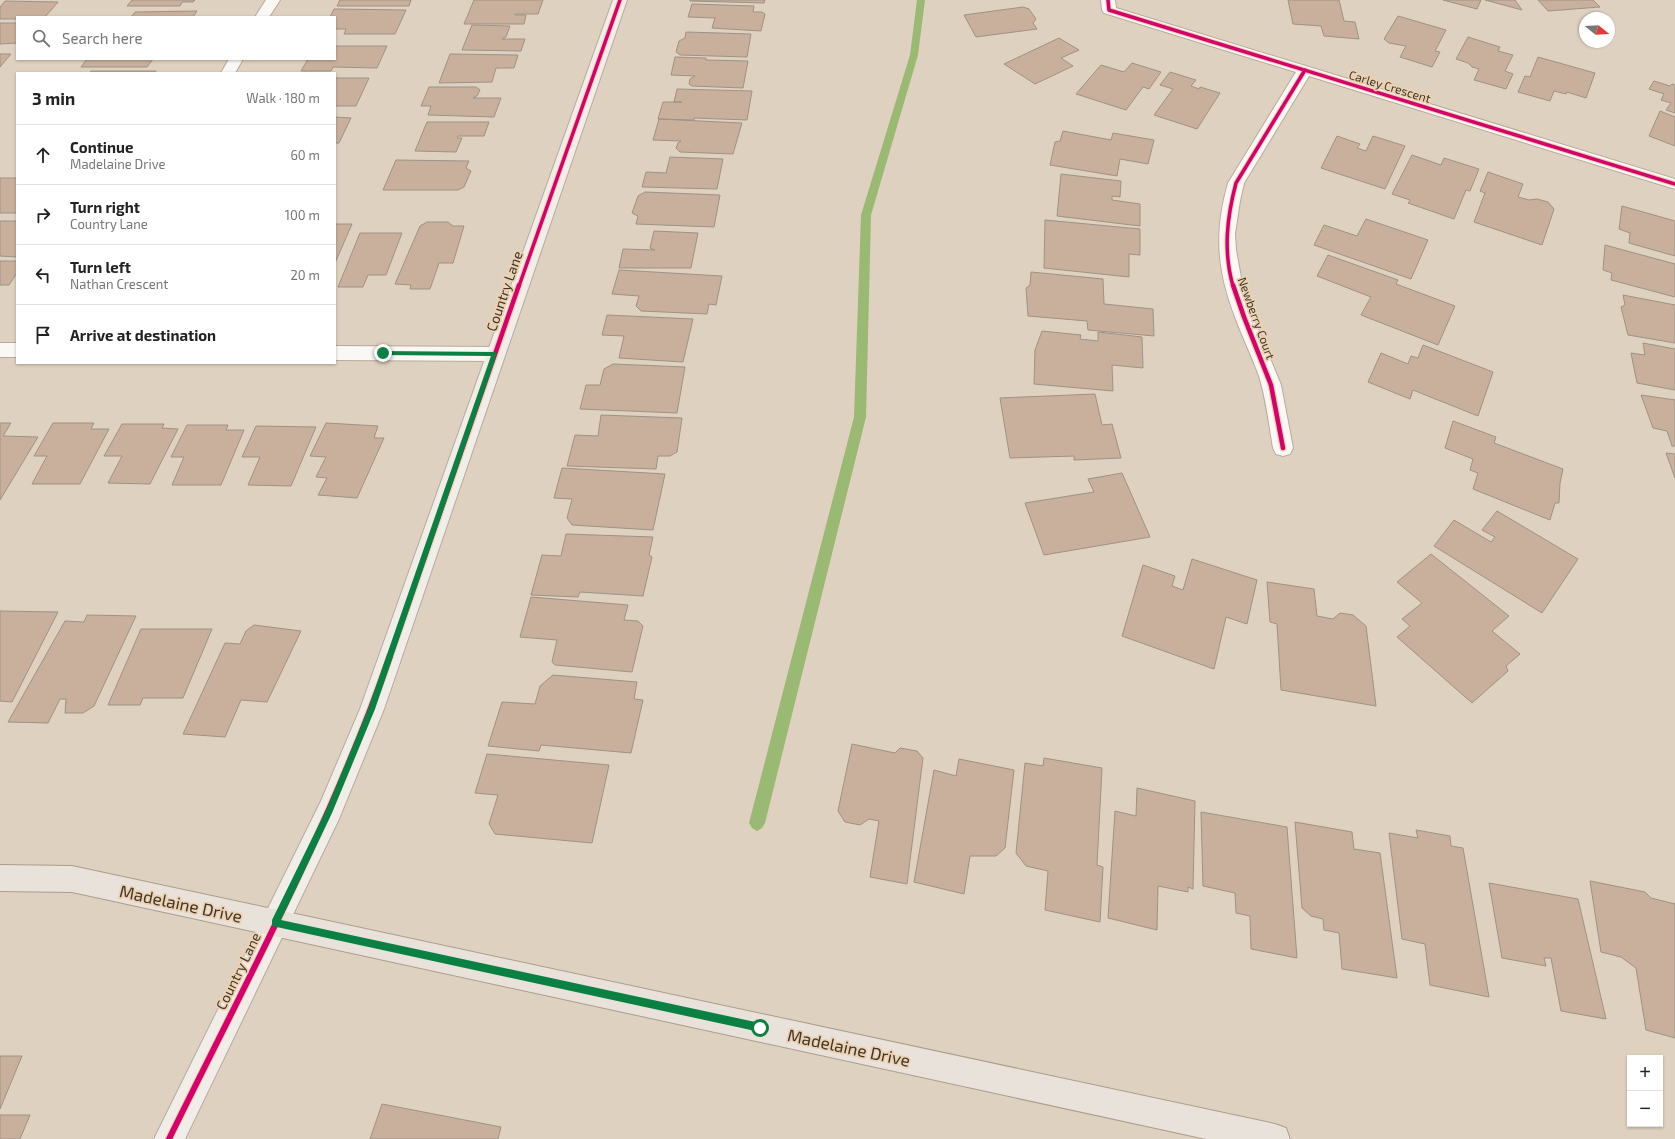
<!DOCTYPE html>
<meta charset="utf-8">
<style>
body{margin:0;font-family:"Exo 2",sans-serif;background:#f2f2f2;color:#222}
.controls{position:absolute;right:12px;bottom:12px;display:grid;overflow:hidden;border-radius:0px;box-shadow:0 1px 3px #0004}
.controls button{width:36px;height:36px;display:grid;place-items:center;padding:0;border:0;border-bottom:1px solid #e0e0e0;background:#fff;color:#222;font:20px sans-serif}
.compass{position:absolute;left:1579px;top:12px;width:36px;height:36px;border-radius:50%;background:#fff;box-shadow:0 1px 3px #0004;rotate:108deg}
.stop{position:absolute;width:12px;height:12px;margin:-9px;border:3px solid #0b8043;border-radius:50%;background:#fff}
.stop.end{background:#0b8043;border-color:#fff;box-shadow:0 1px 4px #0008}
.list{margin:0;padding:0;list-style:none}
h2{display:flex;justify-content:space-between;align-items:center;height:52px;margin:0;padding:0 16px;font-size:17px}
h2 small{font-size:13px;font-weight:400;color:#767676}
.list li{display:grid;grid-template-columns:26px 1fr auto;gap:12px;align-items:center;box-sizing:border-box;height:60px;padding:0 16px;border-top:1px solid #e0e0e0}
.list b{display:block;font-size:15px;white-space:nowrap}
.list p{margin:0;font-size:13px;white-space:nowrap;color:#767676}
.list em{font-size:13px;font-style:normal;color:#767676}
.icon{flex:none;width:22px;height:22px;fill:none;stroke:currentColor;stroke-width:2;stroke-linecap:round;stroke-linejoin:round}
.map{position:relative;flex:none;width:1675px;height:1139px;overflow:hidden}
.search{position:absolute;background:#fff;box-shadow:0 1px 3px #0004;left:16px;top:16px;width:320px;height:44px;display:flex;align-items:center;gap:10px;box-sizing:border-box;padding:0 14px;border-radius:0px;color:#767676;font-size:15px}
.panel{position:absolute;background:#fff;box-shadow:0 1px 3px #0004;left:16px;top:72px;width:320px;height:292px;border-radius:0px}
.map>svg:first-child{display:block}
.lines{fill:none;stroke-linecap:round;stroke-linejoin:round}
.stream{fill:#9ab973;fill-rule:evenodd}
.building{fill:#c8b09c;stroke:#9e9286}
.street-casing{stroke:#b6ab9d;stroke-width:2}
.secondary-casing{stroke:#b6ab9d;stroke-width:2}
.primary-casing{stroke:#ab9d8a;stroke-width:2}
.street{fill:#faf8f5;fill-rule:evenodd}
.secondary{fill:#f1ede8;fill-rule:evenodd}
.primary{fill:#e8e2da;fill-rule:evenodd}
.cycleway-far2-casing{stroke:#ecd2b2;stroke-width:5.5}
.cycleway-far1-casing{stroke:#ecd2b2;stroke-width:7}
.cycleway-casing{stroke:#ecd2b2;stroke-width:8}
.cycleway-far2{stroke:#d6006c;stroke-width:3.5}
.cycleway-far1{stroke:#d6006c;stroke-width:4.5}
.cycleway{stroke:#d6006c;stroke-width:6}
.route{fill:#0b8043}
.labels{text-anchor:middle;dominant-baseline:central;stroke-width:3.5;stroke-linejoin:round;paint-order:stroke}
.far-street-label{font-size:12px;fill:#3f3528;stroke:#ecd2b2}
.street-label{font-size:14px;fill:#3f3528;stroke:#ecd2b2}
.near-street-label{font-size:17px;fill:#3f3528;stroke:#ecd2b2}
</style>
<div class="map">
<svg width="1675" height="1139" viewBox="0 0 1675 1139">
<rect width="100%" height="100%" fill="#dfd1bf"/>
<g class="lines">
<path class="stream" d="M917 0H925L918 55 871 215 866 417 765 823 762 828 757 831 752 828 749 823 854 417 861 215 910 55Z"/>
</g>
<path class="building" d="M132 0H195L193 2H182L180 6H127Z
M340 0H411L409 6H337Z
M474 0H543L538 14H515V15H526L524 24H464Z
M690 0H765L764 3 690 1Z
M1288 0H1339L1344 21 1355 22 1359 39 1324 36 1321 26 1293 24Z
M1443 0H1481L1477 9Z
M1485 0H1515L1522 10Z
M1538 0H1593L1600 7 1548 11Z
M5 1 58 2 45 17H17V19H0V7Z
M692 4 754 6 753 12H762L765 14 761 31 712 28 715 18 688 17Z
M1023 7 1029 9 1036 19 1033 23 1037 29 976 37 964 15Z
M334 9 406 10 395 34H344L346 29H335V17H330Z
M197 11 193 17H131L135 12Z
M1398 16 1446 30 1435 51 1440 52 1432 67 1400 57 1406 46 1389 43 1384 39Z
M0 23H17V43L0 44Z
M472 25 510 26 506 37 502 39H525L521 51 462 50Z
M686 32 751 34 747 57 680 55 676 52 679 41 685 38Z
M1468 37 1500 47 1498 51 1513 55 1505 71 1513 74 1506 89 1474 80 1479 69 1472 67 1468 63 1456 59Z
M1059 38 1079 50 1061 58 1073 66 1035 84 1004 64Z
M335 46H387L377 68 333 67 331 71H301L308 59H335Z
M0 54H11L0 67Z
M450 54 518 55 514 68H496L492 82 439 83Z
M675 57 706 58V60L748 61 743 88 692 86 689 84 690 79 695 76 671 75Z
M1538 57 1595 73 1586 98 1567 92 1566 94 1554 91 1550 101 1518 92 1525 76 1530 77Z
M87 59H153L147 67H81Z
M1132 63 1161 72 1149 89 1143 87 1126 110 1076 94 1101 65 1124 72Z
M91 71H156L155 73H90Z
M1170 72 1196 80 1191 86 1199 89 1200 87 1220 93 1197 129 1154 115 1173 89 1160 85Z
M335 78H369L356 106H335Z
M1654 81 1670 86 1672 84 1675 85V113L1666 110 1671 103 1661 100 1664 94 1649 89Z
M429 87H476L480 90 477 96 473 98H501L494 117 428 115 431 106H421Z
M677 89 752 91 747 120 694 118V120L658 119 663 102H682H674Z
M1660 111 1675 117V146L1649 136Z
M335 117 351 118 339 143H335Z
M659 119 742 123 733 154 680 152 676 148 678 143 681 141 653 140Z
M427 122H489L484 136H458L457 138H462L456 152 415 151Z
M1063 131 1111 140 1113 133 1154 140 1148 164 1120 159 1117 176 1050 165 1055 142 1060 141Z
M1337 136 1360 144 1357 148 1366 151 1373 136 1405 146 1385 189 1321 168Z
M1412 155 1441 165 1444 158 1479 169 1470 191 1466 190 1454 219 1408 203 1410 200 1392 194Z
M670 157 723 159 717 189 642 187 646 172 666 173Z
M396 160 469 161 466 168 471 171 464 187 458 190H383Z
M1488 172 1523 184 1518 197 1529 200 1537 199 1548 202 1554 209 1542 245 1474 222 1485 193 1480 191Z
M1061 174 1121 181 1120 197 1112 196V200L1140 204V226L1057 216Z
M0 178H17V213H0Z
M645 192 720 195 714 227 636 224 638 216 632 213 638 196Z
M1622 206 1675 221V256L1629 243 1630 233 1619 229Z
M1366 219 1428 240 1411 279 1314 245 1324 225 1357 236Z
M1045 220 1140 229V255L1129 254V277L1044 268Z
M0 221H17V257L0 256Z
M427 222H448L453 226H464L453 263H439L430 289H410L411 285 395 284 420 226Z
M335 224H352L335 263Z
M654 231 698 233 691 268H619L623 249 655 250 650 248Z
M360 233H402L386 275H368L363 287H338Z
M1605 245 1675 264V297L1611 280 1612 273 1603 270Z
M1328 255 1398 280 1396 284 1455 306 1438 345 1361 315 1371 297 1317 276Z
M0 261H17V273L9 285H0Z
M619 270 722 276 716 305 709 304 707 314 641 311 636 306 639 296 612 294Z
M1031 272 1103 279 1104 304 1153 309 1154 336 1088 330 1087 321 1028 316 1026 288 1030 285Z
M1623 295 1675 305V343L1628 335 1621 307 1625 305Z
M607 315 693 319 683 362 619 358 624 336 602 335Z
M1042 331 1081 335 1080 339 1098 341V332L1142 337 1143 368 1112 365 1113 391 1034 384 1035 350Z
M1643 343 1675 349V390L1637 383 1631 353 1645 355Z
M1423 345 1493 372 1478 416 1413 390 1410 399 1368 382 1381 353 1408 364 1411 356 1418 358Z
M613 364 685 367 677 413 580 409 586 385H600L604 369Z
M1095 394 1102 425 1112 424 1121 458 1074 460V456L1010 458 1000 398Z
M1641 395 1675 400V446H1672L1667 431 1653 428Z
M601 415 682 418 677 452 670 456H658L656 469 567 466 575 435 598 436Z
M1453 421 1496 437 1494 443 1563 469 1560 483 1559 503H1555L1550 520 1473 489 1478 473 1470 470 1473 459 1445 448Z
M0 423H11L3 436 38 437 0 500Z
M53 423H94L91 429H109L80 484H32L47 456H34Z
M326 423 378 426 374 438H384L357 498 318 495 327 478 316 477 326 457 310 456Z
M122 424H164L162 428 178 429 150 484 108 483 122 456H104Z
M187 425H228L226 430H244L221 485H172L184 457H171Z
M256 426 316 427 291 486 248 485 260 457H242Z
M1666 453 1675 454V478Z
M562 468 665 474 653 530 572 525 567 518 572 499 554 498Z
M1122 473 1150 537 1044 555 1025 503 1094 492 1088 479Z
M1497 511 1578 559 1542 613 1434 546 1454 520 1491 542 1495 537 1482 530Z
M566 534 653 537 649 555 652 557 643 596 580 592 578 597 531 595 542 555 561 556Z
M1431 554 1509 616 1492 631 1520 654 1506 666 1508 671 1472 703 1397 637 1410 626 1402 619 1422 603 1397 582Z
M1192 559 1257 580 1247 624 1226 617 1214 669 1122 636 1143 565 1175 576 1172 586 1183 590Z
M1267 582 1314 589 1317 616 1333 619 1340 613 1353 615 1366 626 1376 706 1281 690 1277 624 1270 622Z
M531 597 628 605 624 620 638 621 643 626 632 672 555 665 552 662 557 640 520 637Z
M0 611 58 612 12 702 0 701Z
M87 615 136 616 94 706 83 713H65L66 699H60L48 723 8 722 65 621 84 622Z
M254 625 301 631 267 702 241 700 225 737 183 734 225 643 240 644 246 631Z
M141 629H212L183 698H143L140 705H108Z
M553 675 637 682 634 699 643 700 631 753 541 745 539 751 488 746 502 702 535 704 540 686Z
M852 744 895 753 900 748 917 751 923 758 907 884 870 877 879 821 869 819 860 825 845 822 838 811Z
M487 754 609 765 592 843 495 834 489 824 498 795 475 793Z
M1044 758 1102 768 1097 865 1103 867 1100 922 1045 910 1048 871 1026 866 1016 853 1025 763 1043 766Z
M959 759 1014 770 1005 848 996 856H970L964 894 914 882 934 770 956 776Z
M1137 788 1195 801 1193 889 1188 887V892L1158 886 1157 930 1108 918 1115 811 1136 816Z
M1201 812 1287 827 1297 958 1251 949 1250 916 1236 913 1235 893 1203 886Z
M1295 822 1352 832 1354 849 1380 853 1397 978 1342 969 1339 933 1324 930 1323 919 1311 916 1302 908Z
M1416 830 1450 836 1451 846 1463 848 1489 997 1430 985 1425 944 1402 939 1389 833 1418 838Z
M1590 881 1645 892 1651 898 1675 904V1038L1646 1030 1636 968 1621 957 1601 952Z
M1489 883 1578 899 1606 1019 1561 1011 1551 958H1544L1546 966 1502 958Z
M0 1056H22L0 1109Z
M382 1104 501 1127 498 1139H370Z
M0 1115H30L20 1139H0Z"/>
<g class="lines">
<g class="street-casing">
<path id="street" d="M266 0H280L269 17H255Z
M1101 0H1115L1116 8 1675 179V189L1309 76 1244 183 1240 201 1235 234 1236 250 1242 283 1253 317 1281 385 1293 448 1290 454 1283 456 1276 454 1273 448C1269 424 1266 399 1259 376 1252 356 1242 337 1235 317 1217 270 1214 232 1228 183L1296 72 1104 13 1102 10Z
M229 59H243L235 73H221Z
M0 343H17V357H0Z
M335 346 495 347 502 349 504 354 502 359 495 361 335 360Z"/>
</g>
<g class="secondary-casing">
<path id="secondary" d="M613 0H627L384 709 339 819 185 1139H154L321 801 360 709Z"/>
</g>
<g class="primary-casing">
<path id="primary" d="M0 865 72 866 1275 1124 1286 1128 1290 1139H1206L72 892 0 891Z"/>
</g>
<use href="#street" class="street"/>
<use href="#secondary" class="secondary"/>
<use href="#primary" class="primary"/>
<g class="cycleway-far2-casing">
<path id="cycleway-far2" d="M1108 0 1109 10 1675 184
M519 286 620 0
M1233 286C1223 251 1227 217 1236 183L1305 70"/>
</g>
<g class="cycleway-far1-casing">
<path id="cycleway-far1" d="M1233 285 1244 317 1271 385 1283 448
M390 657 519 285"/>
</g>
<g class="cycleway-casing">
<path id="cycleway" d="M169 1139C247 980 332 823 390 656"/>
</g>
<use href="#cycleway-far2" class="cycleway-far2"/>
<use href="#cycleway-far1" class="cycleway-far1"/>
<use href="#cycleway" class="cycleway"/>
</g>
<path class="route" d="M381 351 495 352 497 354 375 709 332 813 281 920 760 1023 763 1025 764 1028 763 1031 760 1032 272 926V920L327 808 368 709 491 356 383 355 380 353Z"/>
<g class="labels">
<g class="far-street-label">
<text transform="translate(1390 86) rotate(17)">Carley Crescent</text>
<text transform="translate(1257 318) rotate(70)">Newberry Court</text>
</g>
<g class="street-label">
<text transform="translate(504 291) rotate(-71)">Country Lane</text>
<text transform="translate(238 971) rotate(-64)">Country Lane</text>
</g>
<g class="near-street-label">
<text transform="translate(181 903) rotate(12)">Madelaine Drive</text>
<text transform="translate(849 1047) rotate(12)">Madelaine Drive</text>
</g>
</g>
</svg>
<div class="controls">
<button>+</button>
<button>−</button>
</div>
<svg class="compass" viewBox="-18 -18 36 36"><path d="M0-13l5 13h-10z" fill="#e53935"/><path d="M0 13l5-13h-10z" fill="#767676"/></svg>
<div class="stop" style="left:760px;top:1028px"></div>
<div class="stop end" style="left:383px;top:353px"></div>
<div class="search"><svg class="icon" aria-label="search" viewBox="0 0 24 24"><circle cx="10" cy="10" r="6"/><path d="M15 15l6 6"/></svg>Search here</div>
<section class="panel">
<h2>3 min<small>Walk · 180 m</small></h2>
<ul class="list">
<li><svg class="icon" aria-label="ahead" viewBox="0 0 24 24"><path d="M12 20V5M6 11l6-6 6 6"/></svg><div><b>Continue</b><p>Madelaine Drive</p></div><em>60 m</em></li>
<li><svg class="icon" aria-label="right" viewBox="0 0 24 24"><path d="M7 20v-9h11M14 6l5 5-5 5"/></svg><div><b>Turn right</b><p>Country Lane</p></div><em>100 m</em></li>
<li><svg class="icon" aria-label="left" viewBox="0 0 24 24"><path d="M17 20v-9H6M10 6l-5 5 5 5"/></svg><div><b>Turn left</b><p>Nathan Crescent</p></div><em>20 m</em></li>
<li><svg class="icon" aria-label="arrive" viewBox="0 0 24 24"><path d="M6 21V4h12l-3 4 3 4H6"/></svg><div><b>Arrive at destination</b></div></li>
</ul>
</section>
</div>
